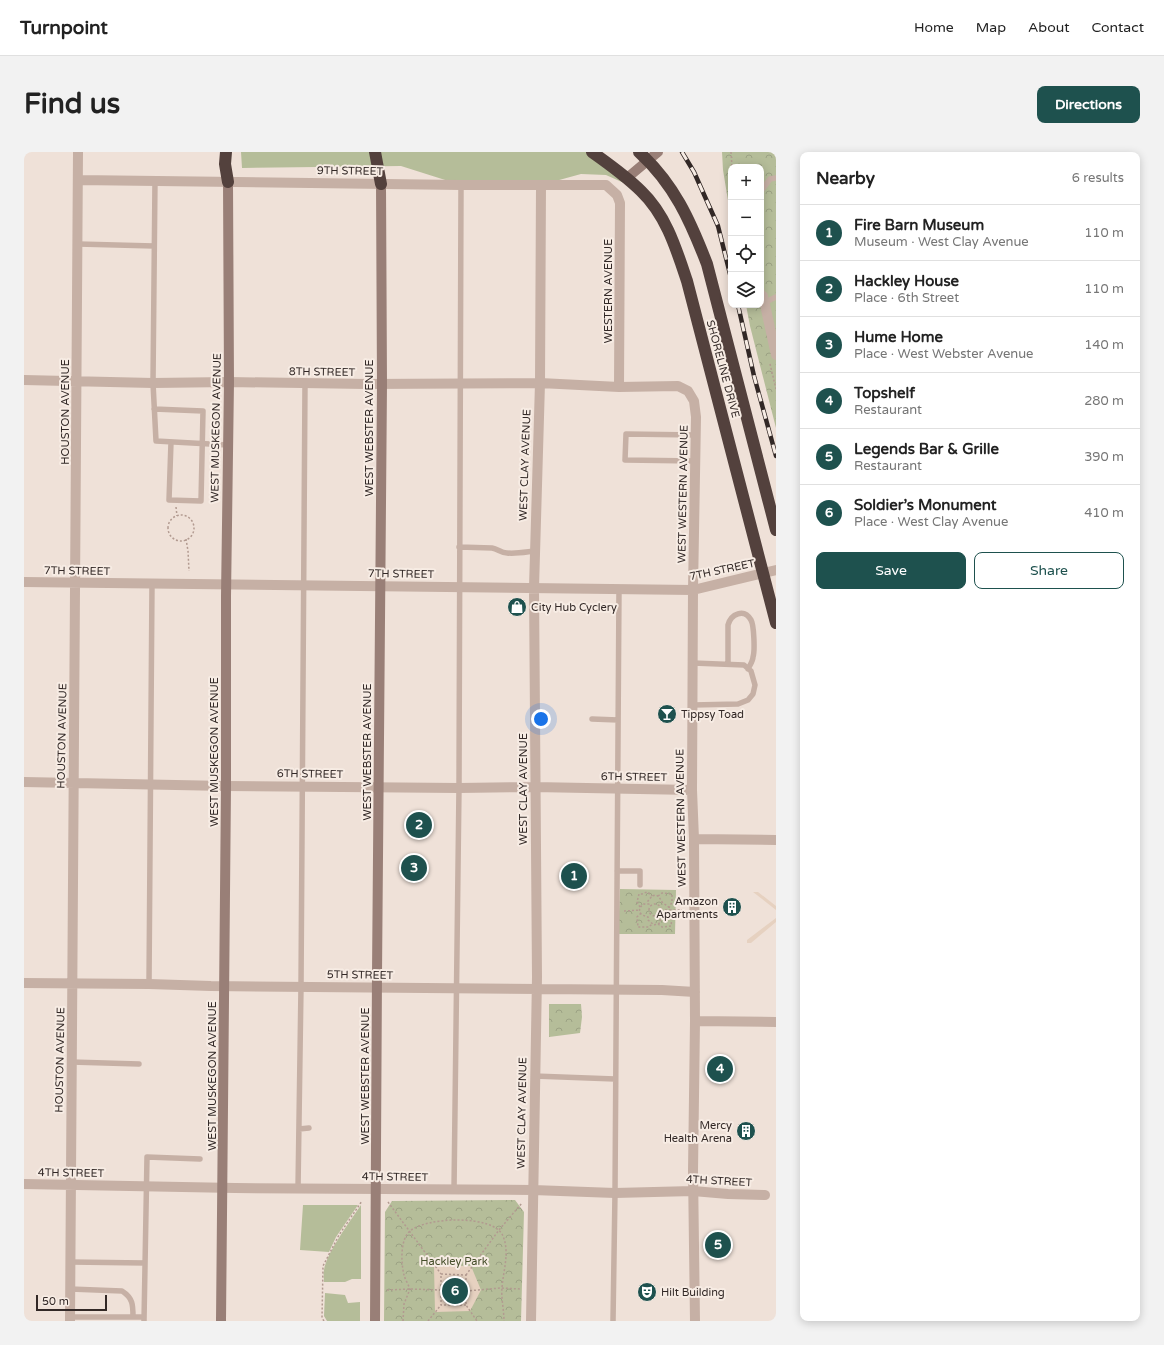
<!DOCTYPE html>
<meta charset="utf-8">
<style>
body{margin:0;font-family:"Varela Round",sans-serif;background:#f2f2f2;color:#222}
.controls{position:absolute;right:12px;top:12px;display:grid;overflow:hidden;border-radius:8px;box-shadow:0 2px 10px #0003}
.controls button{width:36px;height:36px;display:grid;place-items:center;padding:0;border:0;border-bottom:1px solid #e0e0e0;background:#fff;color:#222;font:20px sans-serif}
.scale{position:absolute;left:12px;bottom:10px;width:71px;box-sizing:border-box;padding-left:4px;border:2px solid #322826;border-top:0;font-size:11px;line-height:14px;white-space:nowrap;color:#322826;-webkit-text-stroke:3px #f7ece4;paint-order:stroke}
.you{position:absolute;left:517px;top:567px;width:14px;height:14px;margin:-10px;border:3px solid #fff;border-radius:50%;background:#1a73e8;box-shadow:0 0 0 6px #1a73e833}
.badge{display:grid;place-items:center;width:26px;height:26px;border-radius:50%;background:#1e514e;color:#fff;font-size:13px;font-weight:700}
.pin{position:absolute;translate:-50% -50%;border:2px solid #fff;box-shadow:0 1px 4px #0006}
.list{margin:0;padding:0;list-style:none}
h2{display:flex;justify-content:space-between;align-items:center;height:52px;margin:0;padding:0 16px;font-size:17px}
h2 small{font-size:13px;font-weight:400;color:#767676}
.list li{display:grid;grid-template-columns:26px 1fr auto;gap:12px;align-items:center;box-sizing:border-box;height:56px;padding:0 16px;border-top:1px solid #e0e0e0}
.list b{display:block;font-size:15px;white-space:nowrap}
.list p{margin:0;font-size:13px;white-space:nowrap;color:#767676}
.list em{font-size:13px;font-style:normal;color:#767676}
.actions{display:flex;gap:8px;padding:12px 16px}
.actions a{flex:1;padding:9px 0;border:1px solid #1e514e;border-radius:8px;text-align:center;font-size:14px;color:#1e514e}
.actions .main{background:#1e514e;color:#fff}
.icon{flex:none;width:22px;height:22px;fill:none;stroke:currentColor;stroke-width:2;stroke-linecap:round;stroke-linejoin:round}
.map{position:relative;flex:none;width:752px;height:1169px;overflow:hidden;border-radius:8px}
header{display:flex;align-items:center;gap:24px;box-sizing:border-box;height:56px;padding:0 20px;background:#fff;border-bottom:1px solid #e0e0e0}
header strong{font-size:19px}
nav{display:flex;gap:22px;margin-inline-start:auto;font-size:14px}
.intro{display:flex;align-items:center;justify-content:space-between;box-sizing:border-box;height:96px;padding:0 24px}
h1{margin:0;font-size:28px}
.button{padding:10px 18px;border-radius:8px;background:#1e514e;color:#fff;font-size:14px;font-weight:700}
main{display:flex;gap:24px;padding:0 24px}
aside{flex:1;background:#fff;border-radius:8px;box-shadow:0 2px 10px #0003}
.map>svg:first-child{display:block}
.green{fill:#b5bd99}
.park{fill:url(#park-crowns)}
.plaza{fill:#e6d1c0}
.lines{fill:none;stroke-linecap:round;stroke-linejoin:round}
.path{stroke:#b29a90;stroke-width:1.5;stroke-dasharray:2 2;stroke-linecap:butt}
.lane{stroke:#c6b0a5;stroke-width:5.5}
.street{stroke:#c6b0a5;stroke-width:10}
.secondary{stroke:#997f77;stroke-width:10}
.highway{stroke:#53413d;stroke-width:12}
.rail-casing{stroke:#322826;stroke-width:4.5}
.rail{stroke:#f7ece4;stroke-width:3;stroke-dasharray:9;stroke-linecap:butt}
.labels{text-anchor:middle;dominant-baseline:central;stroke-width:4;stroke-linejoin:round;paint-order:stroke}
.street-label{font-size:11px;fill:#322826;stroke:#f7ece4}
.poi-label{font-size:11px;fill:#322826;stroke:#f7ece4;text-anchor:start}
.park-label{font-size:11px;fill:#464f2b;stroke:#f7ece4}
</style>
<header>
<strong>Turnpoint</strong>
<nav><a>Home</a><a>Map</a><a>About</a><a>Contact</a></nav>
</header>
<div class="intro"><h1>Find us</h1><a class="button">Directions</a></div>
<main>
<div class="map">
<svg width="752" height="1169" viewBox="0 0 752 1169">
<defs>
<pattern id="park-crowns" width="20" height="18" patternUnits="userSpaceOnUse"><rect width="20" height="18" fill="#b5bd99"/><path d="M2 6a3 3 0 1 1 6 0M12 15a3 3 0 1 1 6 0" fill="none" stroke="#9ca284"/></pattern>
</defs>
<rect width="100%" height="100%" fill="#efe1d8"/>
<path class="green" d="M217 0H568L618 39 582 23 557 22 517 33H437L377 14 218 16Z
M279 1053H334L312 1085 305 1100 276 1098Z
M337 1053V1127H328L321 1130H300C300 1126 299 1122 300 1118 303 1100 327 1068 337 1053Z
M301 1141 321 1143 324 1151 336 1150V1169H303L300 1164Z"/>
<path class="park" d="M698 0H752V276L726 174 722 153H737V15H707V67L699 18Z
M596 737 652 738 651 782H594Z
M525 852H557L558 865 556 881 525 885Z
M491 1048 500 1060 497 1169H360L361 1060 368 1049Z"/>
<path class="plaza" d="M729 740H734L752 754V758Z
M752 766V770L727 791H723V788Z
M410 1114H447L457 1138 446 1159 411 1160Z"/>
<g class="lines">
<path class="path" d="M707 0 708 15
M746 212 752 237
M152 355 153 364
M144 376a13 13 0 1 1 26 0a13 13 0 1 1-26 0Z
M162 387 164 399 165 419
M634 744 638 741 648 742V750L645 756
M625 758a6 6 0 1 1 12 0a6 6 0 1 1-12 0Z
M616 755 613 750 615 742H618L623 740 628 744
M637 758H646
M646 758 643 764H637L636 771 630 773 624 768V765L618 763C614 759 615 755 620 752H625L624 749 628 744 632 743C636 745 636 747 638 750 640 753 644 752 646 758H658
M600 759 616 758
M617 761 613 765 614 775H625L628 772
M634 772 638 775 647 774 648 765 645 761
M364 1050 417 1122
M442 1123 475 1078 498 1051
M363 1138 386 1137 416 1138
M442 1139 477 1136 497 1137
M442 1153H417V1122L442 1123V1153L453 1169
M300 1169 298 1166 299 1114 315 1083 338 1049
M379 1169 380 1152 386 1137C384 1132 381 1127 380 1123 377 1111 376 1087 386 1079 402 1065 470 1062 479 1084 486 1101 479 1119 478 1136 477 1146 480 1158 480 1169
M404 1169 417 1153"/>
<path class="lane" d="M131 28 129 231 132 289 204 293
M737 39 746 27 752 26
M54 92 130 94
M737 135 739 144
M740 151 752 145
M130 257 179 259 177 349 145 348 147 290
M671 309 601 308 602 282 672 283
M435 395 468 396C474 397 477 401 483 401 492 402 502 400 511 399
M704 512V473C707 462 720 456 727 468 730 473 731 499 729 505 729 509 726 513 724 517
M669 553 714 552 724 548 729 542 731 533 727 519 720 513 669 511
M568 567 594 568
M593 719H616V733
M125 832 128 432
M47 910 115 912
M510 924 591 927
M275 977 285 976
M274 1037 277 835 281 232
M430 1038 435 636 437 33
M46 1110 121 1111
M46 1137 98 1139C109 1146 109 1153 109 1165H120
M46 1165H109
M120 1169 123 1005 176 1007
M589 1169 591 1041 595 437"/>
<path class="street" d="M54 28 437 33H582L593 43 596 51 595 235
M739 144 752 203
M0 228 129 231 205 230 342 232 516 231 595 235 654 234 664 239 670 249 672 265 669 438 668 638 670 687 671 869 669 1019 671 1169
M0 430 669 438 752 418
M0 630 202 634 435 636 510 635 668 638
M670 687 752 688
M0 831 125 832 187 834 638 838 671 840
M671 869 752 870
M0 1032 211 1036 509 1038 591 1041 669 1039 704 1042 741 1043
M46 1169 54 0
M507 1169 513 825 510 436 516 231 517 33"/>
<path class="secondary" d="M603 26 634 0
M197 1169 202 634V444L205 230 204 30
M351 1169 353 823 358 232 357 32"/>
<path class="highway" d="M202 0 201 12 204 30
M351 0 357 32
M568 0C585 12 602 24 617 39 642 63 652 96 663 129L752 471
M615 0C650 32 666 68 683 112L752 378"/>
<g class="rail-casing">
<path id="rail" d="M658 0 670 20 694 74 707 126
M714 153 730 224 752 304"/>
</g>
<use href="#rail" class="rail"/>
</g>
<defs>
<g id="shop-disc" transform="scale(1)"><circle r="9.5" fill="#1e514e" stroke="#f7ece4"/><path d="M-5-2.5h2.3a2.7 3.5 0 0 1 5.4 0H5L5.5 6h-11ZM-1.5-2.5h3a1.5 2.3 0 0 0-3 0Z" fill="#fff"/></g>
<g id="bar-disc" transform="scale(1)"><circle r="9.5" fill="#1e514e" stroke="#f7ece4"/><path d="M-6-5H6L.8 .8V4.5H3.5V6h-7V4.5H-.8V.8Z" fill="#fff"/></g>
<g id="building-disc" transform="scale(1)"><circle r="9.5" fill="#1e514e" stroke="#f7ece4"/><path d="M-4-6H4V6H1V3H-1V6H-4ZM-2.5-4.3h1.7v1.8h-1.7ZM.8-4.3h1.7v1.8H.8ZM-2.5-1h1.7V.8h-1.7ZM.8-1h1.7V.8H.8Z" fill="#fff"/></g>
<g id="theatre-disc" transform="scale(1)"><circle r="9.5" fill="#1e514e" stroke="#f7ece4"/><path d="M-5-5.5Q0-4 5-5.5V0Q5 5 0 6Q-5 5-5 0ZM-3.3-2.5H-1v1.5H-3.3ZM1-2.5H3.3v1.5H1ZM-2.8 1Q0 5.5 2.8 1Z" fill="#fff"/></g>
</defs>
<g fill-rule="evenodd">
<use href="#shop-disc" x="493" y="455"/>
<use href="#bar-disc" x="643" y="562"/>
<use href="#building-disc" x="708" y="755"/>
<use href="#building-disc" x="722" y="979"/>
<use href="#theatre-disc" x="623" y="1140"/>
</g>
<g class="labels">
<g class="street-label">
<text transform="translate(326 19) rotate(1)">9TH STREET</text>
<text transform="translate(584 139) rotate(-90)">WESTERN AVENUE</text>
<text transform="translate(699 217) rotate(75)">SHORELINE DRIVE</text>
<text transform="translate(298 220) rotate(1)">8TH STREET</text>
<text transform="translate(41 260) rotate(-90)">HOUSTON AVENUE</text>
<text transform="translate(192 276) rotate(-89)">WEST MUSKEGON AVENUE</text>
<text transform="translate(345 276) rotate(-90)">WEST WEBSTER AVENUE</text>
<text transform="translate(501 313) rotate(-88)">WEST CLAY AVENUE</text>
<text transform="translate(659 342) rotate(-89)">WEST WESTERN AVENUE</text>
<text transform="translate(698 418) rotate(-12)">7TH STREET</text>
<text transform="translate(53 419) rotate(1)">7TH STREET</text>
<text transform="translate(377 422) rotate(1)">7TH STREET</text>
<text transform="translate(38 584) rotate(-89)">HOUSTON AVENUE</text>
<text transform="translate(190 600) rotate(-90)">WEST MUSKEGON AVENUE</text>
<text transform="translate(343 600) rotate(-90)">WEST WEBSTER AVENUE</text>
<text transform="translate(286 622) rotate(1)">6TH STREET</text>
<text transform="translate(610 625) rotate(1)">6TH STREET</text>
<text transform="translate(499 637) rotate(-90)">WEST CLAY AVENUE</text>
<text transform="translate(657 666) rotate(-91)">WEST WESTERN AVENUE</text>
<text transform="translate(336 823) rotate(1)">5TH STREET</text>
<text transform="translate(36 908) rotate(-89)">HOUSTON AVENUE</text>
<text transform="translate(188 924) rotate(-90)">WEST MUSKEGON AVENUE</text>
<text transform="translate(341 924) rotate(-90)">WEST WEBSTER AVENUE</text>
<text transform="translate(498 961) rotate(-89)">WEST CLAY AVENUE</text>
<text transform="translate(47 1021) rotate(1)">4TH STREET</text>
<text transform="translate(371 1025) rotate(1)">4TH STREET</text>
<text transform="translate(695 1029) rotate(3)">4TH STREET</text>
</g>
<g class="poi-label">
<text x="507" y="455">City Hub Cyclery</text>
<text x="657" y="562">Tippsy Toad</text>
<text x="694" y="749" text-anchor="end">Amazon<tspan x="694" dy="13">Apartments</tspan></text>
<text x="708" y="973" text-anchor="end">Mercy<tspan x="708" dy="13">Health Arena</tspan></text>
<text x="637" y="1140">Hilt Building</text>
</g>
<g class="park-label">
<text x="430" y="1109">Hackley Park</text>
</g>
</g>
</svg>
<div class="controls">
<button>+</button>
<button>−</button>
<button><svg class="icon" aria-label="locate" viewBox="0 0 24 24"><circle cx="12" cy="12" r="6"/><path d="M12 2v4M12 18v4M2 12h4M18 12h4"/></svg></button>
<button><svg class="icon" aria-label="layers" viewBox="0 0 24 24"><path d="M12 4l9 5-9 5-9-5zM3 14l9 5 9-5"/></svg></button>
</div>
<div class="scale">50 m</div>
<div class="you"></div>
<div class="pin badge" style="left:550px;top:724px">1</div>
<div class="pin badge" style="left:395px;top:673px">2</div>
<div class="pin badge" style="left:390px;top:716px">3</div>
<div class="pin badge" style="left:696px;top:917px">4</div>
<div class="pin badge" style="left:694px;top:1093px">5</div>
<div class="pin badge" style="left:431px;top:1139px">6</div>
</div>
<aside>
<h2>Nearby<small>6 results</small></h2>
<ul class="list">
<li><span class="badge">1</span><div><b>Fire Barn Museum</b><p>Museum · West Clay Avenue</p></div><em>110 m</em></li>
<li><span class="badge">2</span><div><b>Hackley House</b><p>Place · 6th Street</p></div><em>110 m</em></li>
<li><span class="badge">3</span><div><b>Hume Home</b><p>Place · West Webster Avenue</p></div><em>140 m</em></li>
<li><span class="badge">4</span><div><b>Topshelf</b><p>Restaurant</p></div><em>280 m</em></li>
<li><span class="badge">5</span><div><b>Legends Bar &amp; Grille</b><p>Restaurant</p></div><em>390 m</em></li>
<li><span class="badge">6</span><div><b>Soldier’s Monument</b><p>Place · West Clay Avenue</p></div><em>410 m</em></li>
</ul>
<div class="actions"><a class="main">Save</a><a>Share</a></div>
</aside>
</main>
